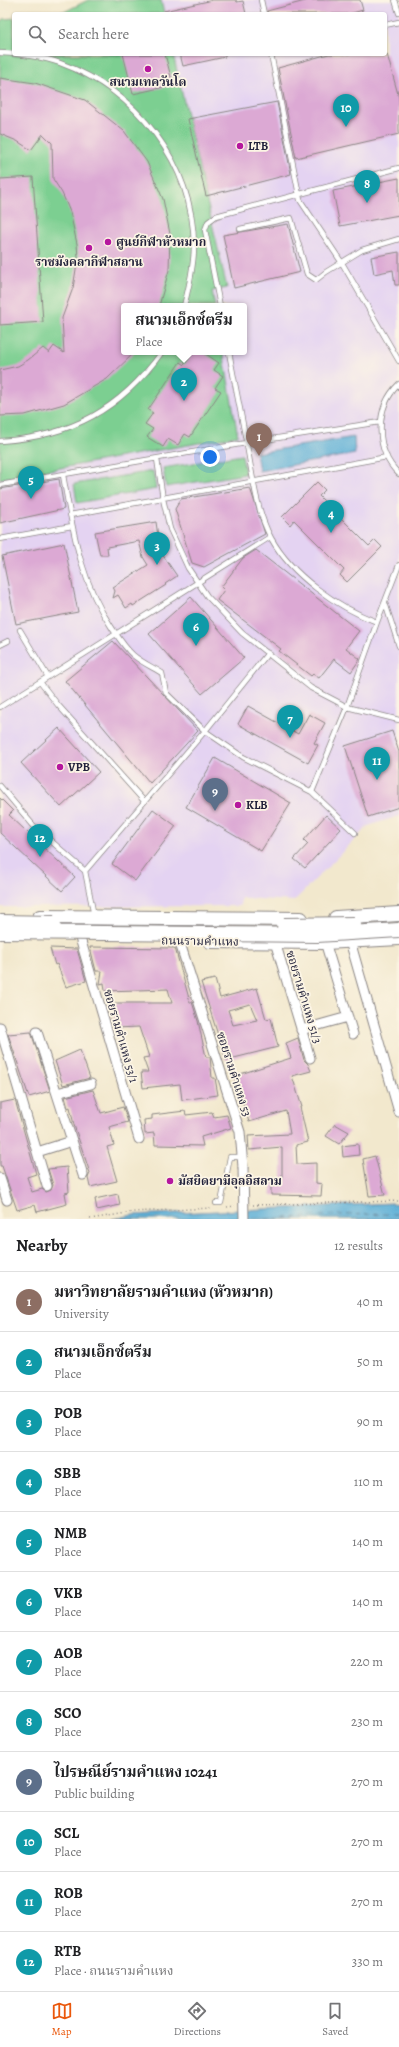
<!DOCTYPE html>
<meta charset="utf-8">
<style>
body{margin:0;font-family:Alegreya,"Noto Serif Thai",serif;background:#f6f6f6;color:#202124}
.you{position:absolute;left:210px;top:457px;width:14px;height:14px;margin:-10px;border:3px solid #fff;border-radius:50%;background:#1a73e8;box-shadow:0 0 0 6px #1a73e833}
.badge{display:grid;place-items:center;width:26px;height:26px;border-radius:50%;background:#ea580c;color:#fff;font-size:13px;font-weight:700}
.pin{position:absolute;translate:-50% -33px;filter:drop-shadow(0 1px 2px #0008)}
.pin::after{content:'';position:absolute;top:21px;width:14px;height:12px;background:inherit;clip-path:polygon(0 0,100% 0,50% 100%)}
.popup{position:absolute;left:121px;top:303px;width:126px;height:52px;box-sizing:border-box;display:grid;place-content:center;border-radius:4px;background:#fff;filter:drop-shadow(0 1px 3px #0005);font-size:13px;white-space:nowrap;color:#757577}
.popup b{font-size:15px;color:#202124}
.popup::after{content:'';position:absolute;left:50%;top:100%;margin-left:-8px;border:8px solid transparent;border-top-color:#fff}
.list{margin:0;padding:0;list-style:none}
h2{display:flex;justify-content:space-between;align-items:center;height:52px;margin:0;padding:0 16px;font-size:17px}
h2 small{font-size:13px;font-weight:400;color:#757577}
.list li{display:grid;grid-template-columns:26px 1fr auto;gap:12px;align-items:center;box-sizing:border-box;height:60px;padding:0 16px;border-top:1px solid #e0e0e0}
.list b{display:block;font-size:15px;white-space:nowrap}
.list p{margin:0;font-size:13px;white-space:nowrap;color:#757577}
.list em{font-size:13px;font-style:normal;color:#757577}
.icon{flex:none;width:22px;height:22px;fill:none;stroke:currentColor;stroke-width:2;stroke-linecap:round;stroke-linejoin:round}
.map{position:relative;flex:none;width:399px;height:1219px;overflow:hidden}
.search{position:absolute;background:#fff;box-shadow:0 1px 3px #0004;left:12px;right:12px;top:12px;height:44px;display:flex;align-items:center;gap:10px;box-sizing:border-box;padding:0 14px;border-radius:4px;color:#757577;font-size:15px}
.sheet{height:772px;background:#fff}
nav{display:flex;justify-content:space-around;align-items:center;box-sizing:border-box;height:56px;border-top:1px solid #e0e0e0;background:#fff;font-size:11px;color:#757577}
nav a{display:grid;justify-items:center;gap:2px}
nav .on{color:#ea580c}
.map>svg:first-child{display:block}
.built{fill:#e4d3f2}
.green{fill:#7ccf91;stroke:#4f7866}
.water{fill:#5bafd7;stroke:#3e6889}
.lines{fill:none;stroke-linecap:round;stroke-linejoin:round}
.ferry{stroke:#395a79;stroke-width:1;stroke-dasharray:5 4;stroke-linecap:butt}
.building{fill:#dca9d4;fill-rule:evenodd}
.service-casing{stroke:#8a8584;stroke-width:6}
.minor-casing{stroke:#8a8584;stroke-width:11}
.primary-casing{stroke:#8a8584;stroke-width:16}
.path{stroke:#8a8584;stroke-width:1.5;stroke-dasharray:1 3;stroke-linecap:butt}
.service{stroke:#fff;stroke-width:4.5}
.minor{stroke:#fff;stroke-width:9}
.primary{stroke:#fff;stroke-width:14}
.minor-bridge-casing{stroke:#8a8584;stroke-width:11;stroke-linecap:butt}
.primary-bridge-casing{stroke:#8a8584;stroke-width:16;stroke-linecap:butt}
.minor-bridge{stroke:#fff;stroke-width:9}
.primary-bridge{stroke:#fff;stroke-width:14}
.poi-dot{fill:#b5179e;stroke:#fcf5e5;stroke-width:1.5}
.labels{text-anchor:middle;dominant-baseline:central;stroke-width:3.5;stroke-linejoin:round;paint-order:stroke}
.poi-label{font-size:12px;font-weight:bold;fill:#22223b;stroke:#fcf5e5;text-anchor:start}
.street-label{font-size:12px;fill:#22223b;stroke:#fcf5e5}
</style>
<div class="map">
<svg width="399" height="1219" viewBox="0 0 399 1219">
<rect width="100%" height="100%" fill="#fcf5e5"/>
<filter id="ink" filterUnits="userSpaceOnUse"><feTurbulence type="fractalNoise" baseFrequency=".025" numOctaves="2"/><feDisplacementMap in="SourceGraphic" scale="8" xChannelSelector="R" yChannelSelector="G"/><feConvolveMatrix kernelMatrix="1 2 1 2 8 2 1 2 1" color-interpolation-filters="sRGB"/></filter>
<filter id="wash" filterUnits="userSpaceOnUse"><feTurbulence type="fractalNoise" baseFrequency=".012" numOctaves="4" result="noise"/><feDisplacementMap in="SourceGraphic" scale="16" xChannelSelector="R" yChannelSelector="G"/><feGaussianBlur stdDeviation="0.9" result="paint"/><feColorMatrix in="noise" values="0 0 0 0 0 0 0 0 0 0 0 0 0 0 0 0 0 1.4 0 .05"/><feComposite in="paint" operator="in"/></filter>
<g filter="url(#wash)">
<rect width="100%" height="100%" fill="#f2e8cd"/>
<path class="built" d="M161 0H399V816L368 826 294 901 241 898 240 906 0 907V476L238 436 223 352H244V306H215L212 291 227 288 173 54H385V14H164Z"/>
<path class="green" d="M88 0H161L164 14H45L66 11Z
M14 18V54H173L227 288 212 291 215 306H124V352H223L238 436 0 479V22L3 19Z
M242 455 245 474 166 487 163 468Z
M153 471 156 489 77 503 74 484Z"/>
<path class="water" d="M354 437 355 454 259 471 256 453Z
M392 1203 399 1204V1219H112L133 1215Z"/>
<g class="lines">
<path class="ferry" d="M266 1219 338 1215 399 1214"/>
</g>
<g id="blocks">
<path class="building" d="M213 0H236L237 2 243 1 246 14H164V11Z
M309 0H360L363 10 349 14H268L267 11Z
M123 54H165L173 85 133 94Z
M180 54H225V57L183 66Z
M329 54H387L399 98V134L296 158 278 68Z
M0 78 35 83 85 100 124 131 147 162 163 199 170 234 169 270 159 306H124V352H135L107 379 64 404 25 415 0 416V370L18 366 28 360 43 348 49 353 54 346 64 353 62 318 73 288 78 257 77 244 70 212 62 193 53 179 52 143 43 134 31 150 17 141 0 134Z
M277 102 291 174 206 196 188 119Z
M33 177 43 322 0 325V179Z
M399 178V215L340 226 333 191Z
M288 224 300 272 234 288 223 235Z
M399 252V285H395L393 270 374 274 371 257Z
M193 352H203L219 363 214 370 223 376 215 388 221 391 190 437 185 434 178 445 168 439 163 447 147 437 153 429 145 424 153 413 148 410 180 362 184 365Z
M59 479 64 509 0 523V489Z
M317 482 325 490 319 496 369 546 375 540 382 547 347 582 340 575 344 570 294 520 290 525 282 517Z
M250 488 265 534 204 567 192 563 175 509 181 499Z
M156 522 160 551 177 576 165 584 166 585 133 606 132 604 126 608 118 595 113 598 115 591 113 587 148 565 143 557 139 541 107 547 108 555H100L95 532Z
M64 543 78 612 16 624 2 556Z
M256 550 359 631 346 648 360 659 351 672 334 659 319 678 313 674 311 676 279 651 281 649 217 600 224 590 221 587 243 558Z
M191 597 244 658 202 694 149 634Z
M113 641 198 731 150 783 65 681Z
M248 706 298 734 309 714 325 723 314 743 318 745 308 763 238 724Z
M59 728 99 772 61 807 21 763Z
M392 731 399 752V807L368 817 345 746Z
M215 758 291 803 261 851 186 807Z
M0 798 13 811 9 815 75 877 62 891 0 833Z
M153 809 176 826 135 881 112 864Z
M326 815 341 829 305 868 294 859 308 844 304 840Z
M90 947 175 948 190 1002H192L198 1021 206 1057H210L212 1078H215L218 1095 182 1100 180 1084 143 1088 141 1072H148L143 1058 149 1057 139 1027 115 1028 114 1003H172L168 989 105 991 104 983 100 984 102 971H96Z
M50 948 77 949 86 981 66 987 57 964 55 965Z
M215 979 220 998 257 988 266 1019 271 1018 278 1047 226 1060 201 982ZM250 1004 257 1020 233 1025 228 1010Z
M31 1032 50 1091 29 1097 8 1034Z
M298 1038 304 1060 308 1064 311 1071 292 1076 302 1107H300L308 1142 296 1145 297 1164 316 1163V1183L322 1184 321 1196 271 1195V1182H282V1147L249 1150 248 1136 290 1134 286 1111 249 1122 234 1076 291 1058 286 1043Z
M80 1050 90 1078 63 1085 55 1061Z
M93 1090 101 1113 123 1107 128 1122 109 1127 114 1145 107 1147 117 1181 90 1187 88 1178 90 1173 74 1125 70 1107 68 1108 65 1097Z
M15 1100 36 1174 27 1177 32 1192 42 1189 46 1192 51 1190 53 1185 48 1169 67 1167 69 1192 65 1193 67 1204 37 1212 35 1205 17 1210 2 1166H0V1103Z
M185 1111 186 1115 212 1112 214 1117 227 1115 231 1128 201 1137 203 1146 155 1145 154 1133 145 1134 144 1120 152 1119V1115Z
M335 1124 349 1132 339 1144 326 1136Z
M358 1144 359 1155 343 1157 342 1146Z
M375 1156 385 1195 369 1196 363 1159Z
M118 1194 120 1205 97 1210 95 1199Z"/>
</g>
</g>
<g filter="url(#ink)">
<use href="#blocks" fill-opacity="0" stroke="#8a8584" stroke-width="1"/>
<g class="lines">
<g class="service-casing">
<path id="service" d="M261 0 264 14
M395 0 399 13
M385 25 399 22
M0 53C20 54 41 56 60 63 137 91 193 163 194 246 194 267 189 287 184 306
M271 54 300 200 342 263 399 361
M240 229 291 218 307 274 316 280 326 272 362 250 399 239
M220 306 205 230 208 222 216 216 399 168
M229 352C235 385 242 418 248 451 253 479 257 512 271 538 292 576 337 607 377 622
M399 384C374 408 375 451 399 474
M0 441C71 437 121 409 162 352
M157 459 163 499 170 529 188 568 207 596 242 633 311 688 336 701 347 707 399 720
M63 475C73 531 80 581 112 628 118 637 125 648 133 655 141 662 152 667 162 673L166 693 205 731 243 757 312 792 347 707 377 622 399 565
M0 485 246 443 380 422
M70 515 387 457
M0 539 72 526
M385 603 399 646
M20 630 48 677
M0 645 8 641
M40 682 58 705 144 801
M0 707 270 537
M0 786 33 825 85 871 205 731 268 653
M312 792 355 833
M85 871 94 916
M216 1203H221L230 1157H242"/>
</g>
<g class="minor-casing">
<path id="minor" d="M80 938 139 1139
M179 940 240 1132 243 1167
M350 941 399 1112
M275 942 310 1058
M325 942 353 1034
M0 1027 37 1152 72 1141
M301 1030 348 1017
M37 1032 83 1175
M57 1093 91 1084
M37 1152 47 1186
M0 1178 7 1200"/>
</g>
<g class="primary-casing">
<path id="primary" d="M40 917 301 919
M336 918 399 914
M210 941 325 942 399 938"/>
</g>
<path class="path" d="M253 1205 399 1201
M227 1207 235 1206
M90 1219 133 1212 211 1208"/>
<use href="#service" class="service"/>
<use href="#minor" class="minor"/>
<use href="#primary" class="primary"/>
<g class="minor-bridge-casing">
<path id="minor-bridge" d="M243 1167 244 1219"/>
</g>
<g class="primary-bridge-casing">
<path id="primary-bridge" d="M0 922 54 923
M284 925 354 924
M0 932 317 935 399 930"/>
</g>
<use href="#minor-bridge" class="minor-bridge"/>
<use href="#primary-bridge" class="primary-bridge"/>
</g>
</g>
<g class="poi-dot">
<circle cx="148" cy="69" r="4"/>
<circle cx="240" cy="146" r="4"/>
<circle cx="108" cy="242" r="4"/>
<circle cx="89" cy="248" r="4"/>
<circle cx="60" cy="767" r="4"/>
<circle cx="238" cy="805" r="4"/>
<circle cx="170" cy="1181" r="4"/>
</g>
<g class="labels">
<g class="poi-label">
<text x="148" y="82" text-anchor="middle">สนามเทควันโด</text>
<text x="248" y="146">LTB</text>
<text x="116" y="242">ศูนย์กีฬาหัวหมาก</text>
<text x="89" y="262" text-anchor="middle">ราชมังคลากีฬาสถาน</text>
<text x="68" y="767">VPB</text>
<text x="246" y="805">KLB</text>
<text x="178" y="1181">มัสยิดยามีอุลอิสลาม</text>
</g>
<g class="street-label">
<text transform="translate(200 941) rotate(1)">ถนนรามคำแหง</text>
<text transform="translate(304 997) rotate(73)">ซอยรามคำแหง 51/3</text>
<text transform="translate(121 1036) rotate(74)">ซอยรามคำแหง 53/1</text>
<text transform="translate(234 1074) rotate(72)">ซอยรามคำแหง 53</text>
</g>
</g>
</svg>
<div class="you"></div>
<div class="pin badge" style="left:259px;top:456px;background:#8d6e63">1</div>
<div class="pin badge" style="left:184px;top:401px;background:#0f9aa8">2</div>
<div class="popup"><b>สนามเอ็กซ์ตรีม</b>Place</div>
<div class="pin badge" style="left:157px;top:565px;background:#0f9aa8">3</div>
<div class="pin badge" style="left:331px;top:533px;background:#0f9aa8">4</div>
<div class="pin badge" style="left:31px;top:499px;background:#0f9aa8">5</div>
<div class="pin badge" style="left:196px;top:646px;background:#0f9aa8">6</div>
<div class="pin badge" style="left:290px;top:738px;background:#0f9aa8">7</div>
<div class="pin badge" style="left:367px;top:203px;background:#0f9aa8">8</div>
<div class="pin badge" style="left:215px;top:811px;background:#5c6f8a">9</div>
<div class="pin badge" style="left:346px;top:127px;background:#0f9aa8">10</div>
<div class="pin badge" style="left:377px;top:780px;background:#0f9aa8">11</div>
<div class="pin badge" style="left:40px;top:857px;background:#0f9aa8">12</div>
<div class="search"><svg class="icon" aria-label="search" viewBox="0 0 24 24"><circle cx="10" cy="10" r="6"/><path d="M15 15l6 6"/></svg>Search here</div>
</div>
<section class="sheet">
<h2>Nearby<small>12 results</small></h2>
<ul class="list">
<li><span class="badge" style="background:#8d6e63">1</span><div><b>มหาวิทยาลัยรามคำแหง (หัวหมาก)</b><p>University</p></div><em>40 m</em></li>
<li><span class="badge" style="background:#0f9aa8">2</span><div><b>สนามเอ็กซ์ตรีม</b><p>Place</p></div><em>50 m</em></li>
<li><span class="badge" style="background:#0f9aa8">3</span><div><b>POB</b><p>Place</p></div><em>90 m</em></li>
<li><span class="badge" style="background:#0f9aa8">4</span><div><b>SBB</b><p>Place</p></div><em>110 m</em></li>
<li><span class="badge" style="background:#0f9aa8">5</span><div><b>NMB</b><p>Place</p></div><em>140 m</em></li>
<li><span class="badge" style="background:#0f9aa8">6</span><div><b>VKB</b><p>Place</p></div><em>140 m</em></li>
<li><span class="badge" style="background:#0f9aa8">7</span><div><b>AOB</b><p>Place</p></div><em>220 m</em></li>
<li><span class="badge" style="background:#0f9aa8">8</span><div><b>SCO</b><p>Place</p></div><em>230 m</em></li>
<li><span class="badge" style="background:#5c6f8a">9</span><div><b>ไปรษณีย์รามคำแหง 10241</b><p>Public building</p></div><em>270 m</em></li>
<li><span class="badge" style="background:#0f9aa8">10</span><div><b>SCL</b><p>Place</p></div><em>270 m</em></li>
<li><span class="badge" style="background:#0f9aa8">11</span><div><b>ROB</b><p>Place</p></div><em>270 m</em></li>
<li><span class="badge" style="background:#0f9aa8">12</span><div><b>RTB</b><p>Place · ถนนรามคำแหง</p></div><em>330 m</em></li>
</ul>
</section>
<nav>
<a class="on"><svg class="icon" aria-label="map" viewBox="0 0 24 24"><path d="M3 6l6-2 6 2 6-2v14l-6 2-6-2-6 2zM9 4v14M15 6v14"/></svg>Map</a>
<a><svg class="icon" aria-label="directions" viewBox="0 0 24 24"><path d="M12 3l9 9-9 9-9-9zM9 14v-3h6M13 9l2 2-2 2"/></svg>Directions</a>
<a><svg class="icon" aria-label="saved" viewBox="0 0 24 24"><path d="M7 4h10v16l-5-4-5 4z"/></svg>Saved</a>
</nav>
